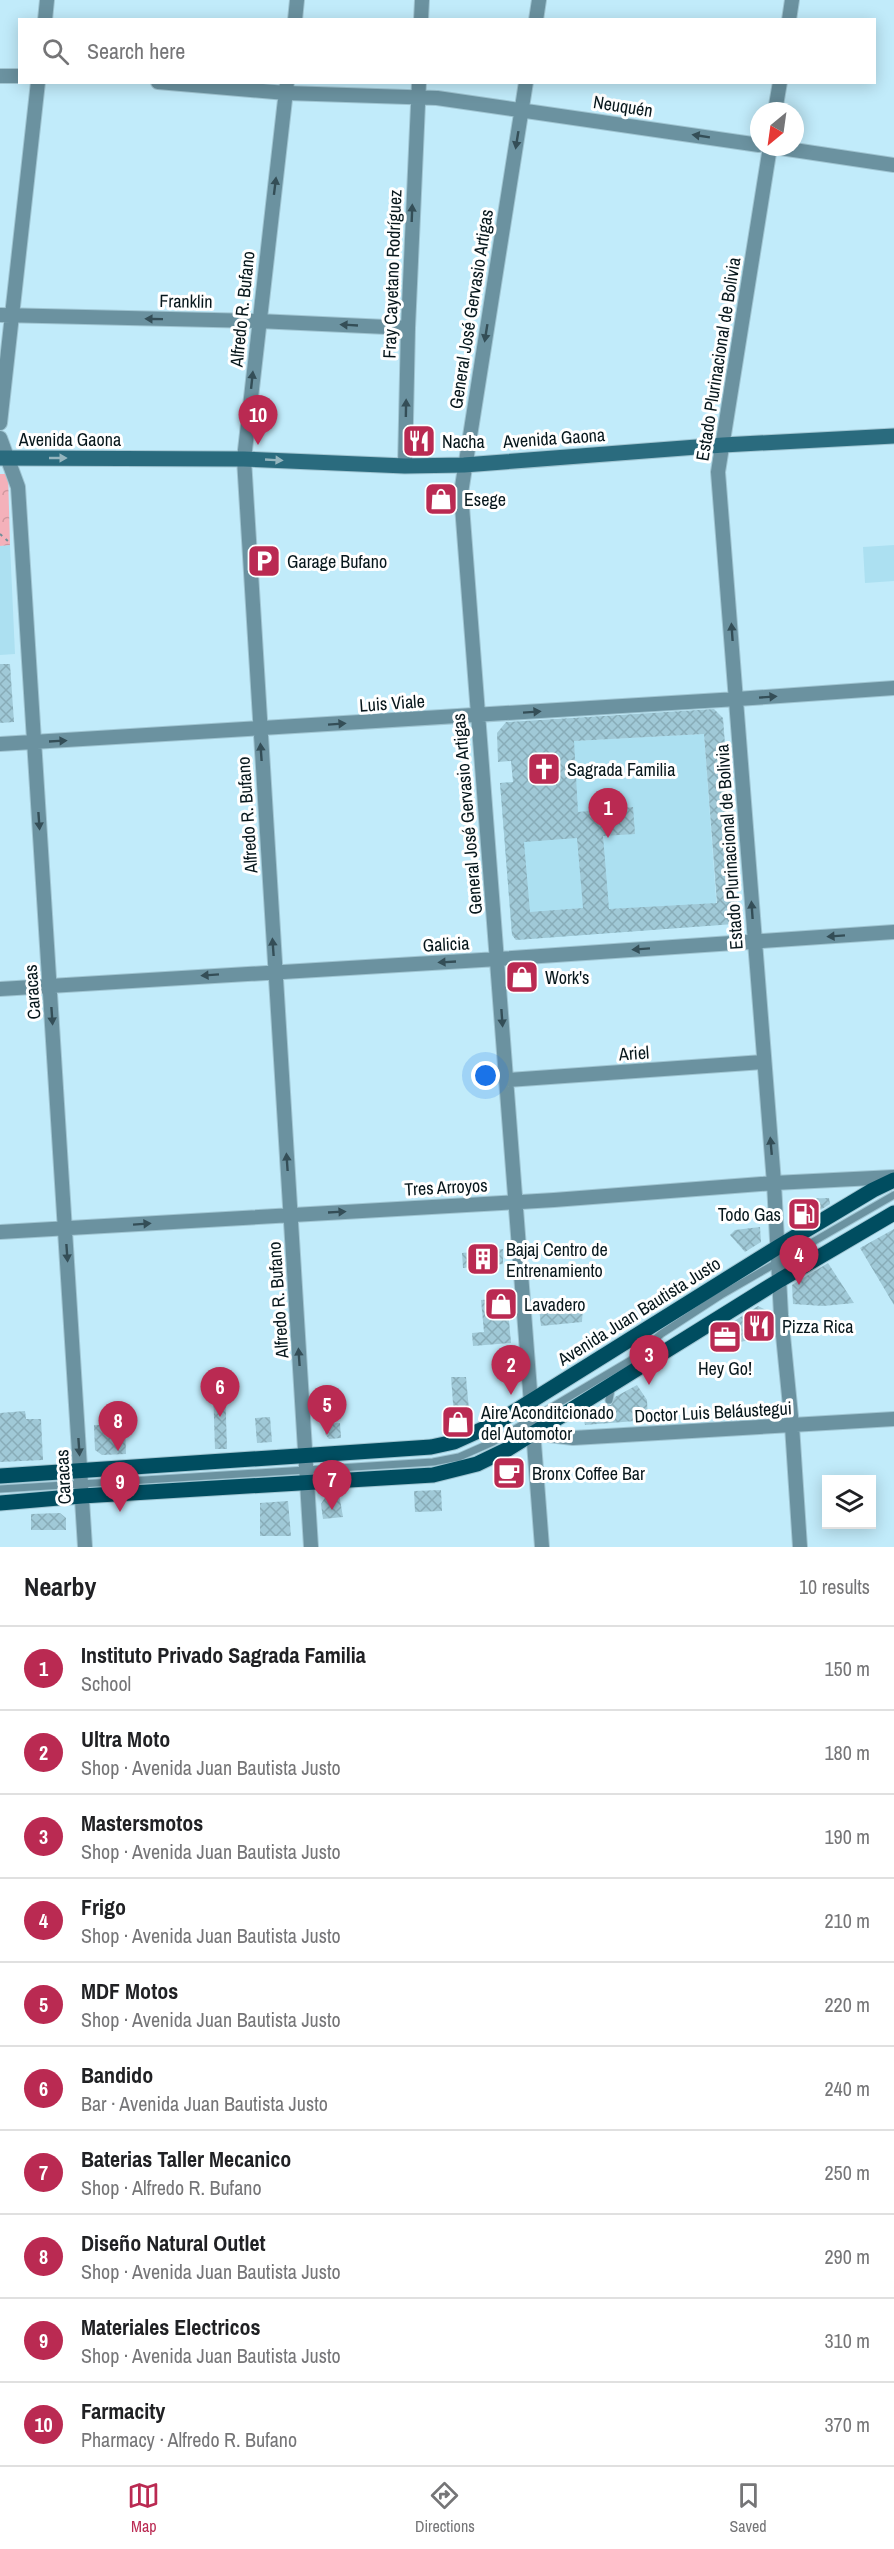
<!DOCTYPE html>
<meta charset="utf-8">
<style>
body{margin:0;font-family:"Archivo Narrow",sans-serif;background:#f2f2f2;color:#202124}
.controls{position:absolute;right:18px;bottom:18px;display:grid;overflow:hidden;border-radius:0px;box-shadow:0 3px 15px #0003}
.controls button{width:54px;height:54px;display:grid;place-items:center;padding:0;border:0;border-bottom:2px solid #e0e0e0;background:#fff;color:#202124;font:30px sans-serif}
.compass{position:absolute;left:750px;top:102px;width:54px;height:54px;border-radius:50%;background:#fff;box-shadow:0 3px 15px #0003;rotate:209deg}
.you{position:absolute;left:486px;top:1076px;width:21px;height:21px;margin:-15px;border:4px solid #fff;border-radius:50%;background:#1a73e8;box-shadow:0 0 0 9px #1a73e833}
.badge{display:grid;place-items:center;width:39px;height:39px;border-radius:50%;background:#ba2a52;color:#fff;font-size:20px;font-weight:700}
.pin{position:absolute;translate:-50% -50px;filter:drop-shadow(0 2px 3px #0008)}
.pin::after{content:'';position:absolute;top:32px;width:21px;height:18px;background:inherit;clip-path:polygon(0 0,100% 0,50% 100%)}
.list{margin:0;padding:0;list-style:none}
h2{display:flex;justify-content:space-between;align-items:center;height:78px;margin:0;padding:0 24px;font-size:26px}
h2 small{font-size:20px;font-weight:400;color:#757577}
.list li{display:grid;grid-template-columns:39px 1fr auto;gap:18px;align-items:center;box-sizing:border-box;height:84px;padding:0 24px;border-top:2px solid #e0e0e0}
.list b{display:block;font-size:22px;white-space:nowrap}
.list p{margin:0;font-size:20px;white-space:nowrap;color:#757577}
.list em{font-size:20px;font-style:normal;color:#757577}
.icon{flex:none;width:33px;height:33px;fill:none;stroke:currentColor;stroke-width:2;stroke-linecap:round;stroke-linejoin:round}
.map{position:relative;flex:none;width:894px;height:1547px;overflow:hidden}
.search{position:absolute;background:#fff;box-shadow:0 3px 15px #0003;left:18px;right:18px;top:18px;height:66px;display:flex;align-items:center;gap:15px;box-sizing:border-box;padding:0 21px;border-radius:0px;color:#757577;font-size:22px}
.sheet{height:918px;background:#fff}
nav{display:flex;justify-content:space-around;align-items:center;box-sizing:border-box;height:84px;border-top:2px solid #e0e0e0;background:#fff;font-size:16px;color:#757577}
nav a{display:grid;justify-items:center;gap:3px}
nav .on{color:#ba2a52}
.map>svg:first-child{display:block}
.built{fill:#ace0f1}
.park{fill:url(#park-crowns)}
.building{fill:url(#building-cross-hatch);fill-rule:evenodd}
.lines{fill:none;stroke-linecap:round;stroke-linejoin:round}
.lane-casing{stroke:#a0c5d2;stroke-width:9}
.street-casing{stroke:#a0c5d2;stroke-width:16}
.secondary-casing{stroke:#a0c5d2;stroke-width:17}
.primary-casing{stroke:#a0c5d2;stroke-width:17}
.path{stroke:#708f99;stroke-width:2;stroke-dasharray:3 4.5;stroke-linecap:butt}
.lane{stroke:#6b92a0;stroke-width:7}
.street{stroke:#6b92a0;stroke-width:14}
.secondary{stroke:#2a6b7e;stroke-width:15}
.primary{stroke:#004d60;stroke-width:15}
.oneway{fill:#344e57}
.oneway2{fill:#94b5be}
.labels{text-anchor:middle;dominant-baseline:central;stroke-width:6;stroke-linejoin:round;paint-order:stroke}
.street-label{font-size:18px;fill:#07171c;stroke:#fff}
.poi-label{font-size:18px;fill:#07171c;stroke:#fff;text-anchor:start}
</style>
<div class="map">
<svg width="894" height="1547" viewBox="0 0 894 1547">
<defs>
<pattern id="park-crowns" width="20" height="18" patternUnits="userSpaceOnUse" patternTransform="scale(1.5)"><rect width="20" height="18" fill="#f4b1ba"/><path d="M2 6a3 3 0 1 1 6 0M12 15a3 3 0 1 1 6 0" fill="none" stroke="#d0989f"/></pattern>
<pattern id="building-cross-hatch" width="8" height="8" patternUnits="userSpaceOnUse" patternTransform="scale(1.5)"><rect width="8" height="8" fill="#a0c9d7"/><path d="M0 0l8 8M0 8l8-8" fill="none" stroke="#88acb8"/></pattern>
</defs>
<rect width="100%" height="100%" fill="#c1ebfa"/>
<path class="built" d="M10 545 15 654 0 655V546Z
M894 545V581L865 583 863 547Z
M704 734 718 925 516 940 512 935 500 783 576 778 573 741Z"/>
<path class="park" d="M0 474H8L10 545 0 546Z"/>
<path class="building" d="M0 664H10L14 722 0 723Z
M714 709 723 718 738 918 734 924 516 940 512 935 500 783 513 782 511 761 498 762 497 733 506 722ZM704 734 717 903 609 909 603 836 635 834 633 807 578 812 574 741ZM577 838 583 908 530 912 524 842Z
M829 1198 830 1204 798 1224 792 1222 791 1204 796 1199Z
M760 1227 761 1242 745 1252 730 1235 735 1230Z
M894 1229V1305L860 1248Z
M503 1249V1264L463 1268 462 1253Z
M828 1263 854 1303 823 1306 793 1304 792 1285Z
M507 1298 511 1343 473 1346 472 1333 484 1332 481 1300Z
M583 1306 582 1322 541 1326 539 1309Z
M758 1306 766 1310 768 1338 738 1342 728 1325Z
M451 1377H466L470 1421 455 1429Z
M225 1385 227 1449H215L213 1386Z
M637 1385 647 1400 648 1420 585 1425 583 1415 605 1403 611 1405 615 1397Z
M25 1411 26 1419H41L43 1460 0 1462V1413Z
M270 1417 272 1442 257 1443 255 1418Z
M340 1423 341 1438 329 1439 325 1434V1424Z
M125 1424 126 1454 102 1455 95 1450 94 1425Z
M441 1490 442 1511 415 1512 414 1491Z
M339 1494 343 1517 323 1519 321 1504 326 1496Z
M288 1501 291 1536H260V1503Z
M60 1513 66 1518V1530H31V1514Z"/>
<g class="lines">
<g class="lane-casing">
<path id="lane" d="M609 1400 612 1385
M0 1489 433 1462 459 1457 493 1442 631 1360 661 1334 721 1295 894 1195"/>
</g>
<g class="street-casing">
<path id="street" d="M45 20 47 0
M295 20 297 0
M421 20 422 0
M536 20 539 0
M789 20 792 0
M0 76H20
M158 82 286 93 437 98 759 145
M287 82 244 459 311 1547
M526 82 461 493 542 1547
M775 111 780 82
M770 147 718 472 774 1183 781 1315 792 1426 800 1547
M774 147 894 165
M0 315 258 321 408 328
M0 423 38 82
M0 438 18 487 85 1547
M405 466 408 328 419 82
M0 744 737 699 894 688
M0 989 498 959 894 932
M507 1080 763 1062
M0 1232 554 1200 774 1183 894 1177
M533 1433 573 1438 894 1419"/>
</g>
<g class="secondary-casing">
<path id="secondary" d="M0 458 244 459 405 466 464 465 723 445 894 436"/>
</g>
<g class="primary-casing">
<path id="primary" d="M0 1476 431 1447 454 1442 496 1423 778 1247 873 1190 894 1180
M0 1503 82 1496 433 1475 477 1464 508 1449 780 1280 894 1213"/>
</g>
<path class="path" d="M0 534 9 542"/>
<use href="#lane" class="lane"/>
<use href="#street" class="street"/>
<use href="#secondary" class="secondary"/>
<use href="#primary" class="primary"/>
</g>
<defs><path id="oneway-solid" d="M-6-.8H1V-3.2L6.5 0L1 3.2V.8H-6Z" transform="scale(1.5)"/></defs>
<g class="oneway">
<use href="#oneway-solid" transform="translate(701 136) rotate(-171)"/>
<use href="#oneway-solid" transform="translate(517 140) rotate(99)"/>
<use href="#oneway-solid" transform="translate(275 186) rotate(-83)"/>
<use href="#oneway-solid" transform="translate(412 213) rotate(-88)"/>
<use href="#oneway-solid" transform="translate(154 319) rotate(-179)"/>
<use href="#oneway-solid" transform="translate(349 325) rotate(-177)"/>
<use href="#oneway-solid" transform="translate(486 333) rotate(99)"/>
<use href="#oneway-solid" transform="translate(252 380) rotate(-84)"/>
<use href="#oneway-solid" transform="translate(406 408) rotate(-89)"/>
<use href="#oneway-solid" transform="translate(732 632) rotate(-94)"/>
<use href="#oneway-solid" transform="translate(768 697) rotate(-4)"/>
<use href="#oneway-solid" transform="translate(532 712) rotate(-4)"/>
<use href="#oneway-solid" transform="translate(337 724) rotate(-4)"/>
<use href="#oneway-solid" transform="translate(58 741) rotate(-3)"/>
<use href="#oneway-solid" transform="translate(261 752) rotate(-94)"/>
<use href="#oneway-solid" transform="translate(39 821) rotate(86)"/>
<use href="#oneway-solid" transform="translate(752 910) rotate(-94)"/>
<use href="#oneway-solid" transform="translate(836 936) rotate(176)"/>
<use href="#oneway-solid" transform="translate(273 947) rotate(-94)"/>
<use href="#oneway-solid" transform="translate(641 949) rotate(176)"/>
<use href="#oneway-solid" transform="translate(447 962) rotate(177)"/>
<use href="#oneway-solid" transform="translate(210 975) rotate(176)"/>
<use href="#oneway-solid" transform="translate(52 1016) rotate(86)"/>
<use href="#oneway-solid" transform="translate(502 1018) rotate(86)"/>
<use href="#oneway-solid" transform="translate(771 1146) rotate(-95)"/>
<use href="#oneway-solid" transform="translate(287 1162) rotate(-94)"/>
<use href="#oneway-solid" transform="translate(337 1212) rotate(-3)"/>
<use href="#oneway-solid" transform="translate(142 1224) rotate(-4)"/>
<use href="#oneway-solid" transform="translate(67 1253) rotate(86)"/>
<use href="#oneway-solid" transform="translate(299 1357) rotate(-94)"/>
<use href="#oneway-solid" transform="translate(79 1447) rotate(86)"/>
</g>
<g class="oneway2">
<use href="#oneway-solid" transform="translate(58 458)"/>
<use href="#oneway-solid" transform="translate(274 460) rotate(3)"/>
</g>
<defs>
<g id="restaurant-square" transform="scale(1.725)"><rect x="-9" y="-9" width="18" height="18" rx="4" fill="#ba2a52" stroke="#fff"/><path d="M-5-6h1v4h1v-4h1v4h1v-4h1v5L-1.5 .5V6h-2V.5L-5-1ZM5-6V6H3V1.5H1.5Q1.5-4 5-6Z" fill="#fff"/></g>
<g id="shop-square" transform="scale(1.725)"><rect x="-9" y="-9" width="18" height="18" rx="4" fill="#ba2a52" stroke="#fff"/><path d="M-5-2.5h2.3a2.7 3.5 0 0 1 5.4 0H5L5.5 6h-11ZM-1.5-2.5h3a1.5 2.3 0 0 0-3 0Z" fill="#fff"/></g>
<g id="parking-square" transform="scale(1.725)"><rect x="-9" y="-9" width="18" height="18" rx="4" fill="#ba2a52" stroke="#fff"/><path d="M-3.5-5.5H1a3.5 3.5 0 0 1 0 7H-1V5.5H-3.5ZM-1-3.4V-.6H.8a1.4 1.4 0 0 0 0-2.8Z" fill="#fff"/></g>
<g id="church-square" transform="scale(1.725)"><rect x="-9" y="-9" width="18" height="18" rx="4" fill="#ba2a52" stroke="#fff"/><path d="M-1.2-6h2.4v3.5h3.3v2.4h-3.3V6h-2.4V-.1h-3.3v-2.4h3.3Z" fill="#fff"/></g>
<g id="fuel-square" transform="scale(1.725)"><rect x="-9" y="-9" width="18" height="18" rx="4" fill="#ba2a52" stroke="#fff"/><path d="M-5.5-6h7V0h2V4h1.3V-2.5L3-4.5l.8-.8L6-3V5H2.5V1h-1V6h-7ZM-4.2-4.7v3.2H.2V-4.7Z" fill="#fff"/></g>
<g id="building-square" transform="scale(1.725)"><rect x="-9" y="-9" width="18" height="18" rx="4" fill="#ba2a52" stroke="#fff"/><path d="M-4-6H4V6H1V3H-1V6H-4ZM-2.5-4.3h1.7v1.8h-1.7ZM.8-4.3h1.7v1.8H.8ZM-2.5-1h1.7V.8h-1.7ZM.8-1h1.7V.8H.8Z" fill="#fff"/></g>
<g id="office-square" transform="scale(1.725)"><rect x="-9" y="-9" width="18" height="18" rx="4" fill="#ba2a52" stroke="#fff"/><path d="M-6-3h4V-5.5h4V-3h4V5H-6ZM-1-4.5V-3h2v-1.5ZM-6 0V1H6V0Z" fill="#fff"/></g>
<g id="cafe-square" transform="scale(1.725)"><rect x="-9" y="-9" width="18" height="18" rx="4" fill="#ba2a52" stroke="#fff"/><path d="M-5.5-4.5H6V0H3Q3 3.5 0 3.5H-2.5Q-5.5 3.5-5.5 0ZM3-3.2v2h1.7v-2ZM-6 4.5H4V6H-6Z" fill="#fff"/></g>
</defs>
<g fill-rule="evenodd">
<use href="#restaurant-square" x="419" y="441"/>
<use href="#shop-square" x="441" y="499"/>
<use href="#parking-square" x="264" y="561"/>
<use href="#church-square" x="544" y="769"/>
<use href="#shop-square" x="522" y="977"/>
<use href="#fuel-square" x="804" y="1214"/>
<use href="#building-square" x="483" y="1259"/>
<use href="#shop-square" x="501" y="1304"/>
<use href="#restaurant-square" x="759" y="1326"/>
<use href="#office-square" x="725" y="1337"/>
<use href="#shop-square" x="458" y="1422"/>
<use href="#cafe-square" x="509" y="1473"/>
</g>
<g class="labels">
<g class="street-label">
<text transform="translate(623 106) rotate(9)">Neuquén</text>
<text transform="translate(392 274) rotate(-88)">Fray Cayetano Rodríguez</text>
<text transform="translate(186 301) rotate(1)">Franklin</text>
<text transform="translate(242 309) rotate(-84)">Alfredo R. Bufano</text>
<text transform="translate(471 309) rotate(-81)">General José Gervasio Artigas</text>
<text transform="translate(718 359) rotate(-81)">Estado Plurinacional de Bolivia</text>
<text transform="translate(554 438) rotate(-4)">Avenida Gaona</text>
<text x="70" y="439">Avenida Gaona</text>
<text transform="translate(392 703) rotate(-4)">Luis Viale</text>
<text transform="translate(467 814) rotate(-95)">General José Gervasio Artigas</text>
<text transform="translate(247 815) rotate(-94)">Alfredo R. Bufano</text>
<text transform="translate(729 847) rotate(-94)">Estado Plurinacional de Bolivia</text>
<text transform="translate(446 944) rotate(-3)">Galicia</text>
<text transform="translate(32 992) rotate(-94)">Caracas</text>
<text transform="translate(634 1053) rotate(-4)">Ariel</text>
<text transform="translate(446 1187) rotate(-3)">Tres Arroyos</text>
<text transform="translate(278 1300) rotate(-94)">Alfredo R. Bufano</text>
<text transform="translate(639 1311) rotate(-32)">Avenida Juan Bautista Justo</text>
<text transform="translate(713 1412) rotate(-3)">Doctor Luis Beláustegui</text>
<text transform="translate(63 1477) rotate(-93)">Caracas</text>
</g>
<g class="poi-label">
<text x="442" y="441">Nacha</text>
<text x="464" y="499">Esege</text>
<text x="287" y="561">Garage Bufano</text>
<text x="567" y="769">Sagrada Familia</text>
<text x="545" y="977">Work's</text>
<text x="781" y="1214" text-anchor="end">Todo Gas</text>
<text x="506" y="1249">Bajaj Centro de<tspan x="506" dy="21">Entrenamiento</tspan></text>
<text x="524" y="1304">Lavadero</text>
<text x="782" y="1326">Pizza Rica</text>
<text x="725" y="1368" text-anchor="middle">Hey Go!</text>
<text x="481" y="1412">Aire Aconditcionado<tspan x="481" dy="21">del Automotor</tspan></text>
<text x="532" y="1473">Bronx Coffee Bar</text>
</g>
</g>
</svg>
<div class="controls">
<button><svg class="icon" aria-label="layers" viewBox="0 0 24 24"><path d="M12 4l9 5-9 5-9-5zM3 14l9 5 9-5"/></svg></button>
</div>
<svg class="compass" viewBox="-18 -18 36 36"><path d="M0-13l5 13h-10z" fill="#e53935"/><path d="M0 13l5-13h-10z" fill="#757577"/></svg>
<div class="you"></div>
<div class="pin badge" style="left:608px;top:838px">1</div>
<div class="pin badge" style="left:511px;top:1395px">2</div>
<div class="pin badge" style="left:649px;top:1385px">3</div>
<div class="pin badge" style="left:799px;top:1285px">4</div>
<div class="pin badge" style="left:327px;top:1435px">5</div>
<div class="pin badge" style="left:220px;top:1417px">6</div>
<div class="pin badge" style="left:332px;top:1510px">7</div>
<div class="pin badge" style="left:118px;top:1451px">8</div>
<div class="pin badge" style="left:120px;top:1512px">9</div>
<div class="pin badge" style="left:258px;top:445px">10</div>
<div class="search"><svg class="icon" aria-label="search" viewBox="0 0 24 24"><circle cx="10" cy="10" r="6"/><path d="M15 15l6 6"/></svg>Search here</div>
</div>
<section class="sheet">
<h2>Nearby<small>10 results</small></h2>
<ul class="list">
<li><span class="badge">1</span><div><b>Instituto Privado Sagrada Familia</b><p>School</p></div><em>150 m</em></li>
<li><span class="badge">2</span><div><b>Ultra Moto</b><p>Shop · Avenida Juan Bautista Justo</p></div><em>180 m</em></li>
<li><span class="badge">3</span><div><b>Mastersmotos</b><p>Shop · Avenida Juan Bautista Justo</p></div><em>190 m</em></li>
<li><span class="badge">4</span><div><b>Frigo</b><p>Shop · Avenida Juan Bautista Justo</p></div><em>210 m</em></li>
<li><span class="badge">5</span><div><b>MDF Motos</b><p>Shop · Avenida Juan Bautista Justo</p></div><em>220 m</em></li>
<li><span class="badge">6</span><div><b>Bandido</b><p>Bar · Avenida Juan Bautista Justo</p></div><em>240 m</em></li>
<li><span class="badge">7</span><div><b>Baterias Taller Mecanico</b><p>Shop · Alfredo R. Bufano</p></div><em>250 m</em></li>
<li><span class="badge">8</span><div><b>Diseño Natural Outlet</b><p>Shop · Avenida Juan Bautista Justo</p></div><em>290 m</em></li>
<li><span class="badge">9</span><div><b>Materiales Electricos</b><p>Shop · Avenida Juan Bautista Justo</p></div><em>310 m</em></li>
<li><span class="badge">10</span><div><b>Farmacity</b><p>Pharmacy · Alfredo R. Bufano</p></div><em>370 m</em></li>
</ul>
</section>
<nav>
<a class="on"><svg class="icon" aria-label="map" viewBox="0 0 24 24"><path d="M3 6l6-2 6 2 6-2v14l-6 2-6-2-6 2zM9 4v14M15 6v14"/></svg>Map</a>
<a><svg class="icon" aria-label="directions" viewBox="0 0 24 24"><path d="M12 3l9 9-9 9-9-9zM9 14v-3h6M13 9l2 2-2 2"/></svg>Directions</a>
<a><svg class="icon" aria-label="saved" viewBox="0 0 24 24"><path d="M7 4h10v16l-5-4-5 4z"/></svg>Saved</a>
</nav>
